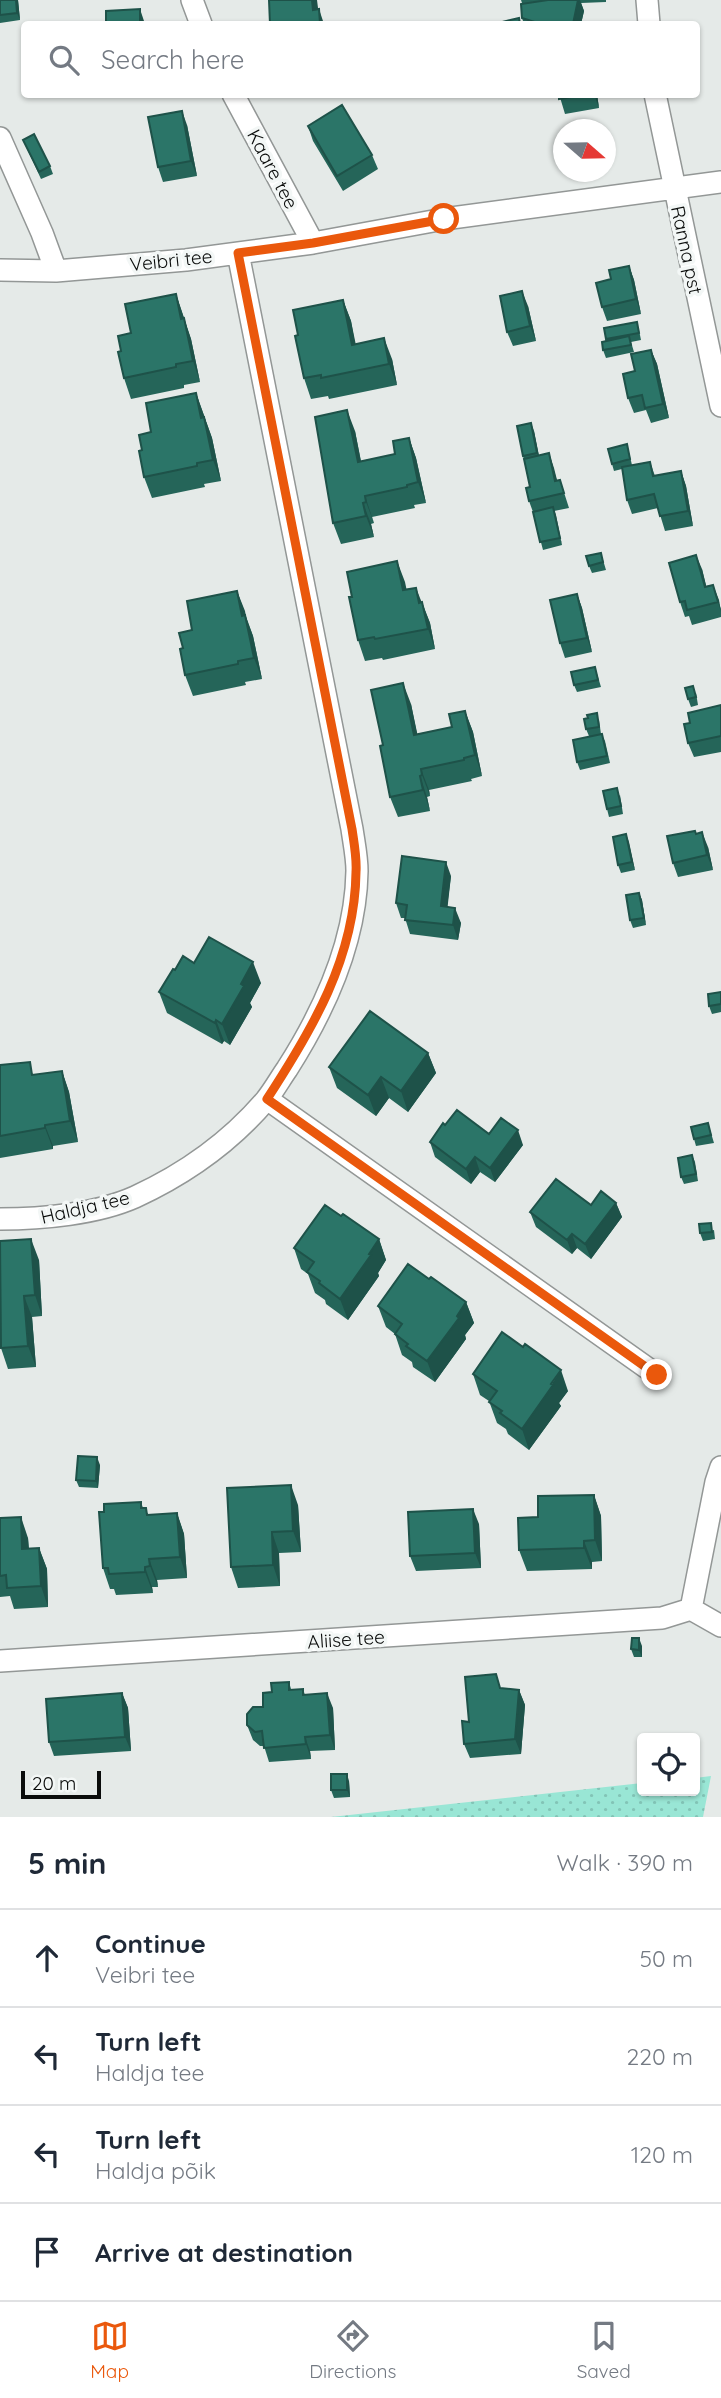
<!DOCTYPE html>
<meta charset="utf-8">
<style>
body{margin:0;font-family:Quicksand,sans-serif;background:#f2f2f3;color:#1f2937}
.controls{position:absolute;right:21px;bottom:21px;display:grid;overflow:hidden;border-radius:7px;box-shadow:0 2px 5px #0004}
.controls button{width:63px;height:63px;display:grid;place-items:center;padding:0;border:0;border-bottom:2px solid #e0e1e3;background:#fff;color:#1f2937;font:35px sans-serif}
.compass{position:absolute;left:553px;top:119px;width:63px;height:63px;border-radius:50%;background:#fff;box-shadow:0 2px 5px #0004;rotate:110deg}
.scale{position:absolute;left:21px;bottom:18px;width:80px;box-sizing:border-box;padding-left:7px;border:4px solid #0a0c0b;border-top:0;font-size:19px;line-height:24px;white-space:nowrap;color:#0a0c0b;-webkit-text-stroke:5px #f3f7f6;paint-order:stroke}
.stop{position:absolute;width:21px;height:21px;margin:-16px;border:5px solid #ea580c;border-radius:50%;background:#fff}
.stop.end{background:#ea580c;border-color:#fff;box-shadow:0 2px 7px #0008}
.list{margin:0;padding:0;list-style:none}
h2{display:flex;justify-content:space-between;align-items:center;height:91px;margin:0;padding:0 28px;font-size:30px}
h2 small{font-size:23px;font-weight:400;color:#747a83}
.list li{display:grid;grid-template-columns:46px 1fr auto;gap:21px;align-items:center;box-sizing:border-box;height:98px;padding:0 28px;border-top:2px solid #e0e1e3}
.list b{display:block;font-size:26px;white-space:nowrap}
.list p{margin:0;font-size:23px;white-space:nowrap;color:#747a83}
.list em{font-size:23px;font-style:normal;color:#747a83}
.icon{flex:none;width:38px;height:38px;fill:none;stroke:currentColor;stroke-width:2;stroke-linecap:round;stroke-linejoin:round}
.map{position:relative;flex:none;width:721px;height:1817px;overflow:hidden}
.search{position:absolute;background:#fff;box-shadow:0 2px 5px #0004;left:21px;right:21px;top:21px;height:77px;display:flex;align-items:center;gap:18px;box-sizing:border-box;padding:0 24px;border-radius:7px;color:#747a83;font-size:26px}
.sheet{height:483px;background:#fff}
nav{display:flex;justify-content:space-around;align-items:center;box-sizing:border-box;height:98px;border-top:2px solid #e0e1e3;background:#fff;font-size:19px;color:#747a83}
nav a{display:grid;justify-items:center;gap:4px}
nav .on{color:#ea580c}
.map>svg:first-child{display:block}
.grass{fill:url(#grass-dots)}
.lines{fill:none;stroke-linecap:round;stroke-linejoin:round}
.street-casing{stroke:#939796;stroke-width:24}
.street{stroke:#fff;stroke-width:21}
.wall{fill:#256559}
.shaded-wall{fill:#1e5249}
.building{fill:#2b7568;stroke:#1e5249;stroke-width:2}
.route{stroke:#ea580c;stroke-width:9}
.labels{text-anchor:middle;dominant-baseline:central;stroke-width:7;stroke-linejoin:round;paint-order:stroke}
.street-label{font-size:19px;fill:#0a0c0b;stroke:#f3f7f6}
</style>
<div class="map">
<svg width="721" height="1817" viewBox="0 0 721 1817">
<defs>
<pattern id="grass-dots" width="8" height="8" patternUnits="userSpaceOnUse" patternTransform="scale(1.75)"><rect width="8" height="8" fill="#99e6d5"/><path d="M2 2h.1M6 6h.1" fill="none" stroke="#82c4b6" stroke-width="1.8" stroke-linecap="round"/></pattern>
</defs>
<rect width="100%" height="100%" fill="#e5eae8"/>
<path class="grass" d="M711 1776 703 1817H331L642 1783V1791H695V1778Z"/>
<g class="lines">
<g class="street-casing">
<path id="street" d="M192 0 201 24
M647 0 649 24
M233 94 313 243
M655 94 721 406
M0 138 42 233 56 271
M0 270 56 271 186 260 313 243 444 219 721 182
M267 1099 657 1375
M0 1219C42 1219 97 1214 135 1197 185 1174 231 1141 266 1100 274 1090 280 1079 287 1069 324 1011 356 942 357 871 357 857 354 843 352 829L238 253
M691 1609 716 1482 721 1467
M691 1609 721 1626
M0 1661 662 1618 691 1609"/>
</g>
<use href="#street" class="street"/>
</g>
<path class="wall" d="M0 0H18L20 20 0 23Z
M521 0H606V2L581 3 584 11 581 24H524L522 18V3Z
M559 94H597L599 108 565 114Z
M187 125 197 176 163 182 158 167Z
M308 126 372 155 378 169 343 191 313 141Z
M23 140 50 166 53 174 41 179Z
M629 266 634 280 641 314 607 321 602 307 611 279Z
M176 294 191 339 200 382 184 385V388L131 399 124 378 121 351 131 333Z
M343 300 351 321 355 344 392 359 397 385 329 399 328 396 311 399 304 378 298 335Z
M528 306 536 341 513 346 507 332Z
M604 328 639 330 641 340 631 342 634 352 606 358 603 350 607 341Z
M651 350 657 364 669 418 651 423 646 410 634 413 628 398 635 371Z
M196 393 212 438 221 481 204 484 205 487 152 498 144 477 142 450 151 432Z
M355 431 361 461 395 454 409 438 416 458 426 503 414 505 415 508 372 517 374 523 371 524 374 537 341 544 333 523Z
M534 431 539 456 549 453 557 481 560 480 569 508 554 511 562 545 543 550 533 512 529 501 530 487 523 456Z
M627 444 632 465 650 462 655 476 681 471 686 486 693 526 665 531 658 508 632 514 627 500 622 469 614 471 612 464Z
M603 560 606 570 592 573 589 566Z
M397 561 406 590 422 602 430 623 435 649 383 660 382 658 365 661 358 640 352 597Z
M702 569 706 586 713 585 721 609V617L692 625 689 616 685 617 680 602Z
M237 591 253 636 262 679 245 682 246 685 193 696 185 675 183 648 192 630Z
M577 594 582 608 592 652 565 658 560 643Z
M595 667 601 687 577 692 574 685Z
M696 693 698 705 691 707 688 699Z
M411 704 417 734 452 727 465 711 473 732 482 776 471 779 472 781 429 790 430 796 427 797 430 811 398 817 390 797 383 745Z
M721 705V752L694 757 688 743 690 723Z
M599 720 601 734 605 741 610 763 580 770 577 762 589 736 586 729Z
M620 795 623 814 609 817 607 809Z
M626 834 635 870 621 873 618 865Z
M708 847 713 870 678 877 673 863Z
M451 876 447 907 461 923 458 940 410 934 405 918H401L396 903Z
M639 893 642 900 646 925 633 928 630 920Z
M194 963 261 983 250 1003 252 1007 230 1045 224 1041 222 1044 167 1013 159 992 175 970Z
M721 992V1012L712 1014 709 1006Z
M428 1053 436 1073 408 1112 389 1098 376 1116 337 1088 329 1067Z
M0 1065 35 1075 62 1071 69 1092 78 1142 53 1146V1149L0 1158Z
M708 1123 714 1143 696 1146 694 1139Z
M445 1125 489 1134 523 1145 495 1182 480 1172 471 1184 435 1157 430 1142Z
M692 1155 695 1162 698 1181 684 1184 681 1177Z
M616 1203 622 1217 591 1259 577 1248 572 1254 536 1227 530 1212Z
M341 1216 379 1239 386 1260 378 1273 379 1276 348 1320 326 1304 325 1300 315 1293 308 1274 301 1269 294 1248Z
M714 1230 715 1239 703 1241 700 1233Z
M39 1260 42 1316 32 1317 36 1367 8 1369 1 1348Z
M429 1279 466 1302 474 1323 465 1335 466 1339 435 1382 413 1367 412 1362 402 1355 395 1334 386 1327 378 1306Z
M473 1374 568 1391 559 1403 561 1406 529 1450 508 1434 506 1429 497 1423 489 1401 480 1395Z
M100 1465 98 1488 79 1487 76 1480Z
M594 1495 601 1516 602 1561 592 1562V1569L527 1571 519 1550 538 1517Z
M141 1502 143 1508 149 1515 177 1513 184 1534 187 1578 157 1580 158 1587H152L153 1593 116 1595 114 1589H110L103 1568 104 1512Z
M298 1505 301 1552 279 1553 280 1586 238 1588 231 1567Z
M0 1518 28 1538 29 1549 39 1548 47 1569 48 1607 14 1609 10 1596 0 1597Z
M479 1524 481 1568 416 1571 410 1556Z
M642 1646V1657H634L631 1649Z
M289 1682 291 1689H303L305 1695 333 1708 335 1750 310 1751 311 1759 269 1762 264 1746H260L253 1740 247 1725 263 1707 272 1692Z
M501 1688 519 1690 525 1705 521 1754 470 1758 464 1744 469 1722Z
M122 1693 128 1708 131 1751 54 1756 49 1742Z
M349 1781 350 1797 334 1798 331 1790Z"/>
<path class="shaded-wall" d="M16 0H18L20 20 17 13Z
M312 0H317L320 24 313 10Z
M578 0H580L584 11 581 24H573Z
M140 9 145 24H140Z
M319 9 324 24H320Z
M594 94H597L599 108Z
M182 111 187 125 197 176 191 161Z
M629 266 634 280 641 314 636 299Z
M522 291 528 306 536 341 530 326Z
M176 294 191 339 200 382 193 361 181 319Z
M343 300 351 321 360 365 352 345Z
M384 338 392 359 397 385 389 364Z
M651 350 657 364 669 418 663 404Z
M196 393 212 438 221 481 213 460 201 418Z
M347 410 355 431 365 483 358 462Z
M531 423 534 431 540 461 537 453Z
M409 438 416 458 426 503 418 482Z
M549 453 554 468 561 496 555 481Z
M681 471 686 486 693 526 688 511Z
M365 496 374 523 366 502Z
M363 503 371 524 374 537 366 516Z
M553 507 556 515 562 545 560 538Z
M696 555 702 569 710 601 705 587Z
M397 561 405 582 411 611 403 590Z
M713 585 719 600 721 612 718 602Z
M416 588 430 623 435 649 419 603Z
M237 591 245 611 247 623 245 615 253 636 262 679 254 658 242 616Z
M577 594 582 608 592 652 587 638Z
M403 683 411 704 422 756 414 735Z
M465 711 473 732 482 776 475 755Z
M421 769 429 790 430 796 422 775Z
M420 776 427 797 430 811 423 790Z
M702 832 708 847 713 870 707 855Z
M626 834 629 842 635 870 632 862Z
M446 862 451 876 446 921 441 906Z
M639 893 642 900 646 925 644 918Z
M455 908 461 923 458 940 453 925Z
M253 962 261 983 250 1003 252 1007 230 1045 222 1024 241 984Z
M216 1020 224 1041 222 1044 215 1023Z
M428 1053 436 1073 408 1112 401 1091Z
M62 1071 69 1092 78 1142 70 1121Z
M381 1077 389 1098 376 1116 368 1095Z
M45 1125 53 1146V1149L45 1128Z
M518 1130 523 1145 495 1182 490 1168Z
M475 1157 480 1172 471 1184 466 1169Z
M616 1203 622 1217 591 1259 585 1244Z
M572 1234 577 1248 572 1254 567 1240Z
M31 1239 39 1260 42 1316 35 1295Z
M379 1239 386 1260 378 1273 379 1276 348 1320 340 1299Z
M24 1296 32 1317 36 1367 28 1346Z
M466 1302 474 1323 465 1335 466 1339 435 1382 427 1361Z
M561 1370 568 1391 559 1403 561 1406 529 1450 522 1429Z
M97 1457 100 1465 98 1488 96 1481Z
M291 1485 298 1505 301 1552 293 1531Z
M594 1495 601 1516 602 1561 595 1540Z
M473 1509 479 1524 481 1568 475 1553Z
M177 1513 184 1534 187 1578 180 1557Z
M21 1517 28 1538 30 1570 22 1549Z
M272 1532 279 1553 280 1586 273 1565Z
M584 1541 592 1562V1569L584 1548Z
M39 1548 47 1569 48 1607 41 1586Z
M149 1559 157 1580 158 1587 150 1566Z
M145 1567 152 1587 153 1593 145 1572Z
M639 1638 642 1646V1657L639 1650Z
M519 1690 525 1705 521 1754 515 1739Z
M122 1693 128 1708 131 1751 125 1737Z
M327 1693 333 1708 335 1750 330 1735Z
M305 1737 310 1751 311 1759 306 1744Z
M347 1774 349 1781 350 1797 347 1790Z"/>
<path class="building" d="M0 0H16L17 13 0 15Z
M269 0H312L313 10 319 9 320 24H270Z
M548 0H578L573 24H541L522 18 521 4Z
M140 9V24H106V11Z
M519 18 520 24H502V22Z
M559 94H589L559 99Z
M342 105 372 155 337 176 308 126Z
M182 111 191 161 158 167 148 117Z
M34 134 50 166 39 172 23 140Z
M629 266 636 299 602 307 596 283 611 279 609 270Z
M522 291 530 326 507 332 500 296Z
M176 294 181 319 184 318 193 361 176 364V367L124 378 118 352 121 351 118 336 131 333 125 304Z
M343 300 352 345 384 338 389 364 321 378V375L304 378 295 336 298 335 293 310Z
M637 322 639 333 606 339 604 328Z
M629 336 631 345 603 350 602 342Z
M651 350 663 404 645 408 642 395 628 398 623 374 635 371 631 354Z
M196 393 201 418 204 417 213 460 197 463V466L144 477 139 451 142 450 139 435 151 432 146 403Z
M347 410 358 462 395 454 393 441 409 438 418 482 407 485V487L365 496 366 502 363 503 366 516 333 523 315 417Z
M531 423 537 453 523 456 517 426Z
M627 444 630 459 612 464 608 449Z
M549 453 555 481 560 480 564 493 529 501 526 488 530 487 524 459Z
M650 462 653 476 681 471 688 511 660 516 654 494 627 500 622 467Z
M553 507 560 538 540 542 533 512Z
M601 553 603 562 589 566 586 556Z
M696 555 705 587 713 585 718 602 687 610 685 601 680 602 669 563Z
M397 561 403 590 416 588 419 603 422 602 428 629 375 639 374 637 358 640 349 597H352L347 572Z
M237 591 242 616 245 615 254 658 238 661V664L185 675 180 649 183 648 179 633 192 630 187 601Z
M577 594 587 638 560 643 550 600Z
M595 667 598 680 574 685 571 672Z
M403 683 414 735 452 727 449 714 465 711 475 755 464 758V760L421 769 422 775 420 776 423 790 390 797 380 746 383 745 371 690Z
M693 686 696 697 688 699 685 688Z
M721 705V736L688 743 684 724 690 723 688 713Z
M597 713 599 727 586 729 584 719 588 718 587 715Z
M602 734 607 756 577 762 573 740Z
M617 788 621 806 607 809 603 791Z
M695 831 696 834 702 832 707 855 673 863 667 836Z
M626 834 632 862 618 865 613 837Z
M402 856 446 862 441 906 455 908 453 925 405 920 407 905 396 903Z
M639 893 644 918 630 920 626 895Z
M209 937 253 962 241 984 244 986 222 1024 216 1020 215 1023 159 992 173 969 175 970 183 956 194 963Z
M721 992V1004L709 1006 708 994Z
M370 1011 428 1053 401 1091 381 1077 368 1095 329 1067Z
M30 1062 32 1075 62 1071 70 1121 45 1125V1128L0 1136V1065Z
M457 1110 489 1134 501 1118 518 1130 490 1168 475 1157 466 1169 430 1142 443 1123 445 1125Z
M708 1123 711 1135 694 1139 691 1127Z
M692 1155 696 1174 681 1177 678 1158Z
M556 1179 591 1205 601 1191 616 1203 585 1244 572 1234 567 1240 530 1212Z
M325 1205 341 1216 343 1214 379 1239 369 1254 371 1255 340 1299 319 1283 320 1281 307 1272 314 1262 294 1248Z
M711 1223 712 1232 700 1233 699 1224Z
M31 1239 35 1295 24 1296 28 1346 1 1348 0 1241Z
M408 1264 429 1279 431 1277 466 1302 457 1316 459 1318 427 1361 406 1346 408 1344 395 1334 402 1324 378 1306Z
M502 1332 523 1347 525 1344 561 1370 551 1384 553 1385 522 1429 500 1413 502 1411 489 1402 497 1391 473 1374Z
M78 1456 97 1457 96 1481 76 1480Z
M291 1485 293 1531 272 1532 273 1565 231 1567 227 1488Z
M594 1495 595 1540 584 1541V1548L519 1550 518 1518 538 1517V1496Z
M141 1502V1508H146L147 1515 177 1513 180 1557 149 1559 150 1566 145 1567V1572L109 1574 108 1568H103L99 1512H104V1504Z
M473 1509 475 1553 410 1556 408 1512Z
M21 1517 22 1549 39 1548 41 1586 7 1588 6 1575 0 1576V1518Z
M632 1638H639V1650L631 1649Z
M496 1674 500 1688 519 1690 515 1739 464 1744 462 1721 469 1722 465 1677Z
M289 1682V1690L303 1689V1695L327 1693 330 1735 305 1737 306 1744 264 1748 262 1731 255 1732 247 1725V1714L253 1707H263V1693L272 1692 271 1683Z
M122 1693 125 1737 49 1742 46 1699Z
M331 1774H347V1790H331Z"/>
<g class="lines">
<path class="route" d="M444 219 313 243 238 253 352 829C354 843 357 858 356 872 355 958 312 1030 267 1099L657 1375"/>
</g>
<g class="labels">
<g class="street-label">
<text transform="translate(273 169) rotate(62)">Kaare tee</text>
<text transform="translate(687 250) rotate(78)">Ranna pst</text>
<text transform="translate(171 260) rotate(-6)">Veibri tee</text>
<text transform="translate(85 1207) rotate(-13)">Haldja tee</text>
<text transform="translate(346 1639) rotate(-4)">Aliise tee</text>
</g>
</g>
</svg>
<div class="controls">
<button><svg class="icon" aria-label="locate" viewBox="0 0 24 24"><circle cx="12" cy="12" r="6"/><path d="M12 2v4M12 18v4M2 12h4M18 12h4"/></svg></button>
</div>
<svg class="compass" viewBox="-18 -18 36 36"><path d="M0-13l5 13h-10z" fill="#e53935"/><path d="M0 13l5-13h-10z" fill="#747a83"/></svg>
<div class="scale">20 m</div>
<div class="stop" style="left:444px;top:219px"></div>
<div class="stop end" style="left:657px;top:1375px"></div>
<div class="search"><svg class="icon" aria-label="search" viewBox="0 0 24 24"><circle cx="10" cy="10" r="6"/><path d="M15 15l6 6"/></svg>Search here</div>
</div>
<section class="sheet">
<h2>5 min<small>Walk · 390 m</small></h2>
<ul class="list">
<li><svg class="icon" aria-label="ahead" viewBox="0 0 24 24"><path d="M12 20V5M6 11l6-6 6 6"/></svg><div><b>Continue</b><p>Veibri tee</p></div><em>50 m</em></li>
<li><svg class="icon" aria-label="left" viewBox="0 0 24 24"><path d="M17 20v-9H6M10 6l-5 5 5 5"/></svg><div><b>Turn left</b><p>Haldja tee</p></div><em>220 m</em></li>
<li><svg class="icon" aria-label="left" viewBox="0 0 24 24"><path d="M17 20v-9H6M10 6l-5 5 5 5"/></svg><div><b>Turn left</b><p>Haldja põik</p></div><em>120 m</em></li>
<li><svg class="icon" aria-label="arrive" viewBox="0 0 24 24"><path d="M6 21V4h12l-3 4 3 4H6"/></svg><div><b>Arrive at destination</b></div></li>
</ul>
</section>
<nav>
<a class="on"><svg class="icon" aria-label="map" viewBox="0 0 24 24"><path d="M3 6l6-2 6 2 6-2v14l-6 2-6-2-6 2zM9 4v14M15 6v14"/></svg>Map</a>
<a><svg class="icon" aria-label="directions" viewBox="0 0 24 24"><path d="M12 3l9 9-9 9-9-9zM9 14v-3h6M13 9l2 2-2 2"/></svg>Directions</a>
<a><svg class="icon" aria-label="saved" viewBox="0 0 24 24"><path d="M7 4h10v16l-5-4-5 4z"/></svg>Saved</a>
</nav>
